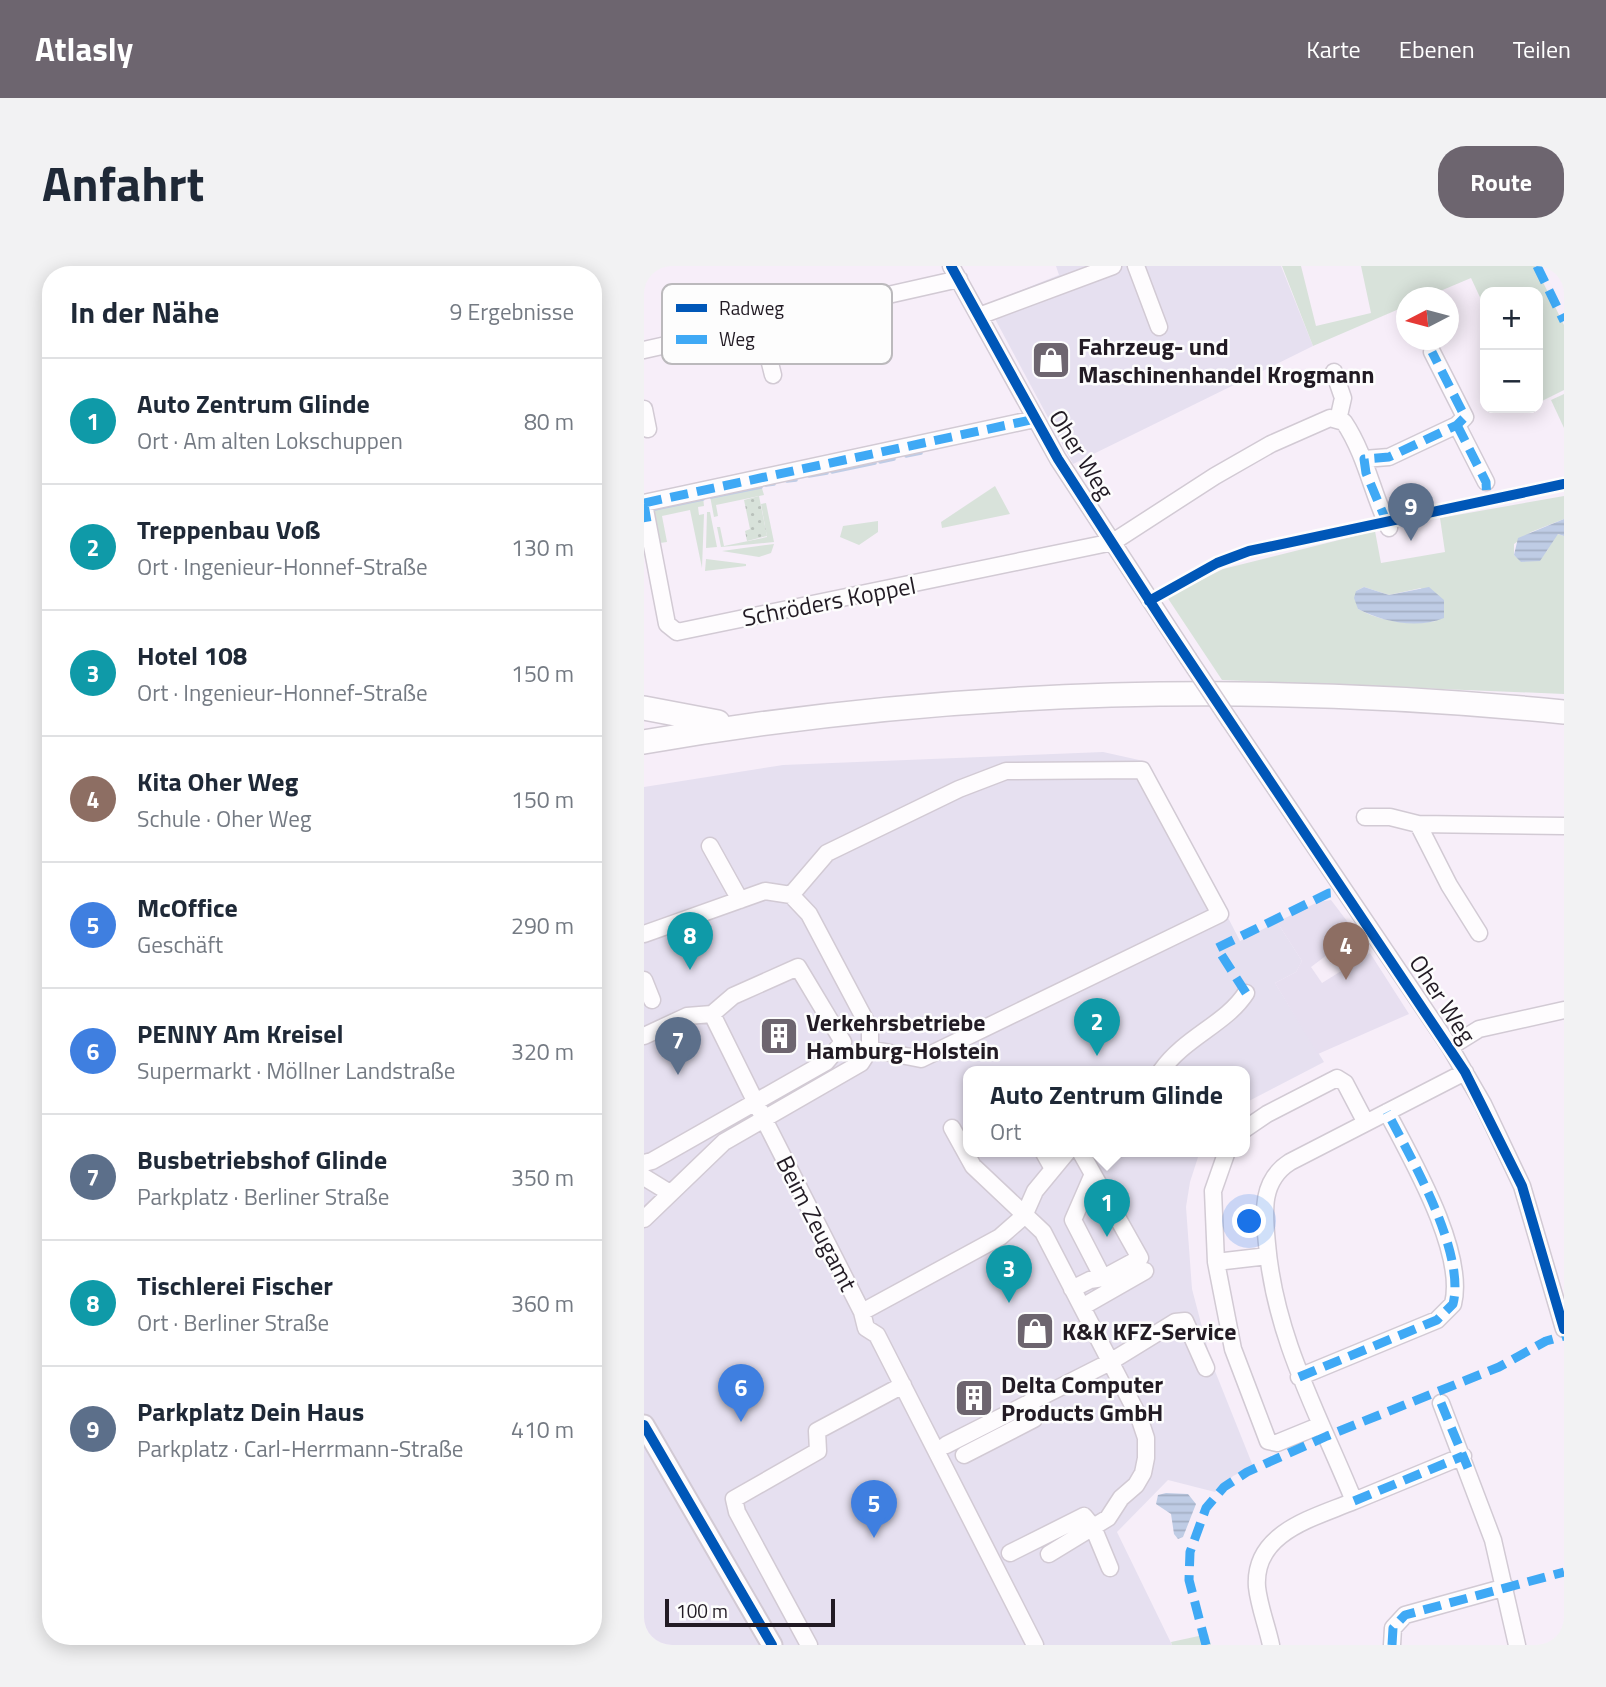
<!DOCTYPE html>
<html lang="de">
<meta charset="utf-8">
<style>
body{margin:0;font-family:"Titillium Web",sans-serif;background:#f2f2f3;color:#1f2937}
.controls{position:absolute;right:21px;top:21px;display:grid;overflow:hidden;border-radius:14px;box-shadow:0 4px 18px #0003}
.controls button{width:63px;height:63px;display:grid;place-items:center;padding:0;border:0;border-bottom:2px solid #e0e1e3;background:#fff;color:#1f2937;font:35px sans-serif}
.compass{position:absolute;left:752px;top:21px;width:63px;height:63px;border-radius:50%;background:#fff;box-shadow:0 4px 18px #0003;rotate:264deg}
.scale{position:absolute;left:21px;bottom:18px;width:170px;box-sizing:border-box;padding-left:7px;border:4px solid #221b24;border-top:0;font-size:19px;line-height:24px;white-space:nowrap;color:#221b24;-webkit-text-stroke:5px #fdfdfd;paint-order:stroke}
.you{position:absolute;left:606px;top:956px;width:24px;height:24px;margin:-18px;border:5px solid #fff;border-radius:50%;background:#1a73e8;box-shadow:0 0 0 10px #1a73e833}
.badge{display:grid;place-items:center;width:46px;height:46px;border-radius:50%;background:#6d656f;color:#fff;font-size:23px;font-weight:700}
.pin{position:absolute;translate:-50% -58px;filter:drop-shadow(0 2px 4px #0008)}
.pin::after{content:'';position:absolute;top:37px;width:24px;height:21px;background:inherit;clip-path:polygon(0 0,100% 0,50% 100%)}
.popup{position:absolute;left:319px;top:800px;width:287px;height:91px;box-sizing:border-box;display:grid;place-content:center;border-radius:14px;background:#fff;filter:drop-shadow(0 2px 5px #0005);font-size:23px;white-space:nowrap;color:#747a83}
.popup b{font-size:26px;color:#1f2937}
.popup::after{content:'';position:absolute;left:50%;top:100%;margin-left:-14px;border:14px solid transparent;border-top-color:#fff}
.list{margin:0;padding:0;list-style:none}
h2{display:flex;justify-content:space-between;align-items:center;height:91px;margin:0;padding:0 28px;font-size:30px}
h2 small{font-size:23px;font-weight:400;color:#747a83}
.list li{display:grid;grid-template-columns:46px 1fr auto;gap:21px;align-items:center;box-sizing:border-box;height:126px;padding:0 28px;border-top:2px solid #e0e1e3}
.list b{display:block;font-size:26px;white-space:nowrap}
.list p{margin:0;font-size:23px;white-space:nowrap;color:#747a83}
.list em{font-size:23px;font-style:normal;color:#747a83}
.map{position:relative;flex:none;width:920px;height:1379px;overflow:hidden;border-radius:28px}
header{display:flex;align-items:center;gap:42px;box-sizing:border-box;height:98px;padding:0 35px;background:#6d656f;color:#fff}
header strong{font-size:33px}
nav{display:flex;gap:38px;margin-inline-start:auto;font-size:24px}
.intro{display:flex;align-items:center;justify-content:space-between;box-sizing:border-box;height:168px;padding:0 42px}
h1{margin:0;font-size:49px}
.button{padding:18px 32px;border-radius:28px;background:#6d656f;color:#fff;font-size:24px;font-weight:700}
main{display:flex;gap:42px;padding:0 42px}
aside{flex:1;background:#fff;border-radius:28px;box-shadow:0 4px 18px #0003}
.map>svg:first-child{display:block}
.commercial{fill:#e6e0f0}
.education{fill:#e7dff0}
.green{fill:#d8e2da;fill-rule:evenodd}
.garden{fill:url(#garden-dots)}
.water{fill:url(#water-rules)}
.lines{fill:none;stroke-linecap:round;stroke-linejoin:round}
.stream{stroke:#bfcce5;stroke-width:3.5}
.minor-casing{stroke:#d2cad4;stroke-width:19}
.major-casing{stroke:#d2cad4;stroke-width:23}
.highway-casing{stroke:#d2cad4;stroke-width:26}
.minor{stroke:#fefcfe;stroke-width:16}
.major{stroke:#fefcfe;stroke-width:19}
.highway{stroke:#fefcfe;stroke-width:23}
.minor-bridge-casing{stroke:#d2cad4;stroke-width:19;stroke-linecap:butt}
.minor-bridge{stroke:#fefcfe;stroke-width:16}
.quiet{stroke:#3fa9f5;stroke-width:9;stroke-dasharray:18 9;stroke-linecap:butt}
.cycleway-casing{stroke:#fdfdfd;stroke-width:15}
.cycleway{stroke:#0057b8;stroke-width:10}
.labels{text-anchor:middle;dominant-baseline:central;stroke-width:5;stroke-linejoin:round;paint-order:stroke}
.poi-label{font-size:24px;font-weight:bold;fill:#221b24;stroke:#fdfdfd;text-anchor:start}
.street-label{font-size:24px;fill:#221b24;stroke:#fdfdfd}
.key{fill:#fdfdfd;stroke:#bbb9bc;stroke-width:2}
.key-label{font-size:19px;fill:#221b24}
</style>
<header>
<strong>Atlasly</strong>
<nav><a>Karte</a><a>Ebenen</a><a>Teilen</a></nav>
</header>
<div class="intro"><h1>Anfahrt</h1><a class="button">Route</a></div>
<main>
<aside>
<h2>In der Nähe<small>9 Ergebnisse</small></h2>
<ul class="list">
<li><span class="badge" style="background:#0f9aa8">1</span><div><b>Auto Zentrum Glinde</b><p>Ort · Am alten Lokschuppen</p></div><em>80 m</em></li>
<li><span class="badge" style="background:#0f9aa8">2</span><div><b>Treppenbau Voß</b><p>Ort · Ingenieur-Honnef-Straße</p></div><em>130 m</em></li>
<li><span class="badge" style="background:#0f9aa8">3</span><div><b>Hotel 108</b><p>Ort · Ingenieur-Honnef-Straße</p></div><em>150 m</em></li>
<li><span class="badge" style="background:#8d6e63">4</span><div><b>Kita Oher Weg</b><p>Schule · Oher Weg</p></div><em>150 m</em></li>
<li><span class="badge" style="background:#3f7fe0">5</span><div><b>McOffice</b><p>Geschäft</p></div><em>290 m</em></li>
<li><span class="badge" style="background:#3f7fe0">6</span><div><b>PENNY Am Kreisel</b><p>Supermarkt · Möllner Landstraße</p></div><em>320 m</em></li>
<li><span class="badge" style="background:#5c6f8a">7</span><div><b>Busbetriebshof Glinde</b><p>Parkplatz · Berliner Straße</p></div><em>350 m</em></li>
<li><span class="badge" style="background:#0f9aa8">8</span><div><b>Tischlerei Fischer</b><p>Ort · Berliner Straße</p></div><em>360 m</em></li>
<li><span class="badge" style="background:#5c6f8a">9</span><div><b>Parkplatz Dein Haus</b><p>Parkplatz · Carl-Herrmann-Straße</p></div><em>410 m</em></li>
</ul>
</aside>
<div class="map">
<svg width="920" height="1379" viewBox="0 0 920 1379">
<defs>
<pattern id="garden-dots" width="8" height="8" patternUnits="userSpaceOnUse" patternTransform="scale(1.75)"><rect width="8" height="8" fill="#d8e2da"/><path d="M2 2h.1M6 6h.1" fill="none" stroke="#b9c1bb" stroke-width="1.8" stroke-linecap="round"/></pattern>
<pattern id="water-rules" width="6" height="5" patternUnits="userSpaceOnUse" patternTransform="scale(1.75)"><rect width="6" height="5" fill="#bfcce5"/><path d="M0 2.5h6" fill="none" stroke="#a4afc4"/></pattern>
</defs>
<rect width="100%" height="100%" fill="#f7eef9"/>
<path class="commercial" d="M412 0H637L669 80 429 198 343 38 415 9Z
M459 486 504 496 596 675 633 656 658 695 652 706 631 717 680 796 601 837V805H325V885H556L546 916 542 941 548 1023 567 1095 609 1200 589 1210 571 1226 524 1214 473 1266 528 1379H0V521L139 499Z"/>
<path class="education" d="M687 634 712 667 667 701 678 717 726 687 765 748 674 788 631 717 652 706 658 695 633 656 674 636Z"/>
<path class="green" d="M638 0H657L672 60 727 47 717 0H891L920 59V124L894 137V26H841V42L827 12 782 31 762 32V40L669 80Z
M920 128V162L907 134Z
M117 219 120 229 72 239 74 250 70 251 66 230Z
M351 220 366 248 298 262 297 256Z
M920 230V253L887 266 870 278V289L878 296 903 285 908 273 914 268 920 270V428L578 414 523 331 579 303 731 265 737 297 801 286 796 252ZM720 321 745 329 777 322 792 355C765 359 738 356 714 343L712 325Z
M59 231 60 240 54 241 55 249 60 248 58 302 46 244 18 250 23 276 16 277 7 245Z
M122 237 130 276 77 281 73 261H76L80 280 123 271 117 238Z
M63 246H66L73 281 62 282Z
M234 255V266L215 279 196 271 199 260Z
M130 278 127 287 115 291 78 285Z
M62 293 102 298V300L61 305Z
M564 1368 567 1379H528L527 1376Z"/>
<path class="garden" d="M115 230 123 270 103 275 101 265 106 263 100 234Z"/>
<path class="water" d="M920 253V270L914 268 896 295 877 296 870 289 874 272Z
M720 321 745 329 785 321 800 334V352C773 363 739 356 714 343L710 332 712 325Z
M522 1227 544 1228 552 1238 539 1271 534 1273 530 1268 527 1248 512 1238 514 1229Z"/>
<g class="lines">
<path class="stream" d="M262 190 277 187
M236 196 250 193
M188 206 231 197
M165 210 183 207
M143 215 152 214
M122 219 130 218
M67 231 117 221
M11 243 59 233"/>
<g class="minor-casing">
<path id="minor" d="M307 0 414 193 544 392
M492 0 515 61
M335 50 469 0
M116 57 129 109
M0 84 315 13
M690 106 699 132 694 154
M0 143 4 163
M813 159 842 216
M720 193 745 191 813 159 821 151 788 86
M0 237 391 153
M0 238 23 358 33 366 469 276 571 210 627 178 686 152 700 156C722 189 728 227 745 262
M586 455 806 781 839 838 878 920 920 1063
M721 551H746L774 558 920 560
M774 558 805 619 835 667
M66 580 96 634
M147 629 183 587 315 523 362 505 498 504 576 648 277 793 226 783
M0 668 121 625 147 629 165 648 226 763V783L217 797 80 876 0 953
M0 714 8 734
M0 770 43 750 68 748
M806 781 835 763 920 744
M517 805C541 771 582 758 602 727
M308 862 329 900 399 966 495 1151 502 1172V1192L499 1207 492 1219 477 1232 464 1252 405 1288
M601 863 623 848 693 812 701 817 722 857
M399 885 408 901
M0 897 8 895 182 796 199 776 154 701 89 730 68 748 124 861 218 1046 222 1062 233 1069 391 1379
M449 908 429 954 459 1012
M0 911 26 927
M624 990 572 996 589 1083 624 1175 633 1177 677 1159
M572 996 569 925 583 885
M428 1023 446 1014 459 1012 496 992 436 885
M438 1041 501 1005
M218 1046 356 971 380 950 391 925 424 885
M655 1111 793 1054 809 1038C822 986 767 892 743 846
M797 1137 849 1274 873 1379
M302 1179 466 1096 531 1056 541 1055 562 1102
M320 1189 390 1153 386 1136
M710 1235 819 1190
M366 1287 440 1250 449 1261 466 1302
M165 1379 93 1246 90 1233 174 1185 173 1165 259 1119
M627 1379C623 1360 615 1340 613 1321 609 1266 670 1252 710 1235 675 1149 631 1072 623 978 620 947 616 915 646 896L821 806
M748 1379 749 1362 761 1349 862 1321"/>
</g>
<g class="major-casing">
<path id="major" d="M0 1159 128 1379"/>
</g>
<g class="highway-casing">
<path id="highway" d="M0 442 74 456
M0 476C305 423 613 415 920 446"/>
</g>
<use href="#minor" class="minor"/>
<use href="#major" class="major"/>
<use href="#highway" class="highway"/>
<g class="minor-bridge-casing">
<path id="minor-bridge" d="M544 392 586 455"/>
</g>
<use href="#minor-bridge" class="minor-bridge"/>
<path class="quiet" d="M893 0 920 55
M813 159 842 216 843 235
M0 237 391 153
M0 238 4 262
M744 259 722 207 720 193 745 191 813 159 821 151 788 86
M602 727 573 682 685 627 703 626
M655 1111 793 1054 809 1038C822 986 767 892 743 846
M797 1137 824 1202
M710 1235 819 1190
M562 1379 545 1314 546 1286 562 1242 580 1221 603 1206 683 1170 855 1101 902 1075 920 1070
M748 1379 749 1362 761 1349 920 1306"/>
<g class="cycleway-casing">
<path id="cycleway" d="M307 0 414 193 520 357 821 806 878 920 920 1063
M505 335 573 297 605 285 920 218
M0 1159 128 1379"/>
</g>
<use href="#cycleway" class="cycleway"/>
</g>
<defs>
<g id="shop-square" transform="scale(2.0125)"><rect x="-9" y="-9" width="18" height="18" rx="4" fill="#6d656f" stroke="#fdfdfd"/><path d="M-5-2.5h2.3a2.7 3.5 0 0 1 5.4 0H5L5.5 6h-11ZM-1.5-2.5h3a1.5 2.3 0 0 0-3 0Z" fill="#fff"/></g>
<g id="building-square" transform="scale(2.0125)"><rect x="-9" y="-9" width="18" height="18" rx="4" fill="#6d656f" stroke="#fdfdfd"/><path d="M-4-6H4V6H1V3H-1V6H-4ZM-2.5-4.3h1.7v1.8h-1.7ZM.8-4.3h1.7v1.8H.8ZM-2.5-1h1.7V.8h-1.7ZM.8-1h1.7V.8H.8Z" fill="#fff"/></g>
</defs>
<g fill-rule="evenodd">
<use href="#shop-square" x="407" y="94"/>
<use href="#building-square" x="135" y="770"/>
<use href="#shop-square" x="391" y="1065"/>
<use href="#building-square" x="330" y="1132"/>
</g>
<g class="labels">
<g class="poi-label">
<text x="434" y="80">Fahrzeug- und<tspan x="434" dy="28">Maschinenhandel Krogmann</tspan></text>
<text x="162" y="756">Verkehrsbetriebe<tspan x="162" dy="28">Hamburg-Holstein</tspan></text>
<text x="418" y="1065">K&amp;K KFZ-Service</text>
<text x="357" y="1118">Delta Computer<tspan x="357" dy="28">Products GmbH</tspan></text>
</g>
<g class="street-label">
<text transform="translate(438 188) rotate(58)">Oher Weg</text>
<text transform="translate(185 335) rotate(-11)">Schröders Koppel</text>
<text transform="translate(799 733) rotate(57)">Oher Weg</text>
<text transform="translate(173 957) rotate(63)">Beim Zeugamt</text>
</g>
</g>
<rect x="18" y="18" width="230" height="80" rx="10" class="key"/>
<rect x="32" y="38" width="31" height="8" fill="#0057b8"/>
<rect x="32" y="69" width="31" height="9" fill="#3fa9f5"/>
<g class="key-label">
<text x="75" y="49">Radweg</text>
<text x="75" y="80">Weg</text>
</g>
</svg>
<div class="controls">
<button>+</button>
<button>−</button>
</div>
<svg class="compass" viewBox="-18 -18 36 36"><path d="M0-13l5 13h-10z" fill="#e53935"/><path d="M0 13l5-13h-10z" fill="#747a83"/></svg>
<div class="scale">100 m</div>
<div class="you"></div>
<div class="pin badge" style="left:463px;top:971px;background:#0f9aa8">1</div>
<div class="popup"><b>Auto Zentrum Glinde</b>Ort</div>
<div class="pin badge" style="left:453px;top:790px;background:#0f9aa8">2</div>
<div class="pin badge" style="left:365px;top:1037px;background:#0f9aa8">3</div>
<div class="pin badge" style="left:702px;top:714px;background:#8d6e63">4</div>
<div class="pin badge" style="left:230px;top:1272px;background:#3f7fe0">5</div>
<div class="pin badge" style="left:97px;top:1156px;background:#3f7fe0">6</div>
<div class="pin badge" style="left:34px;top:809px;background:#5c6f8a">7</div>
<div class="pin badge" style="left:46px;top:704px;background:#0f9aa8">8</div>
<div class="pin badge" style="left:767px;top:275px;background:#5c6f8a">9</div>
</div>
</main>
